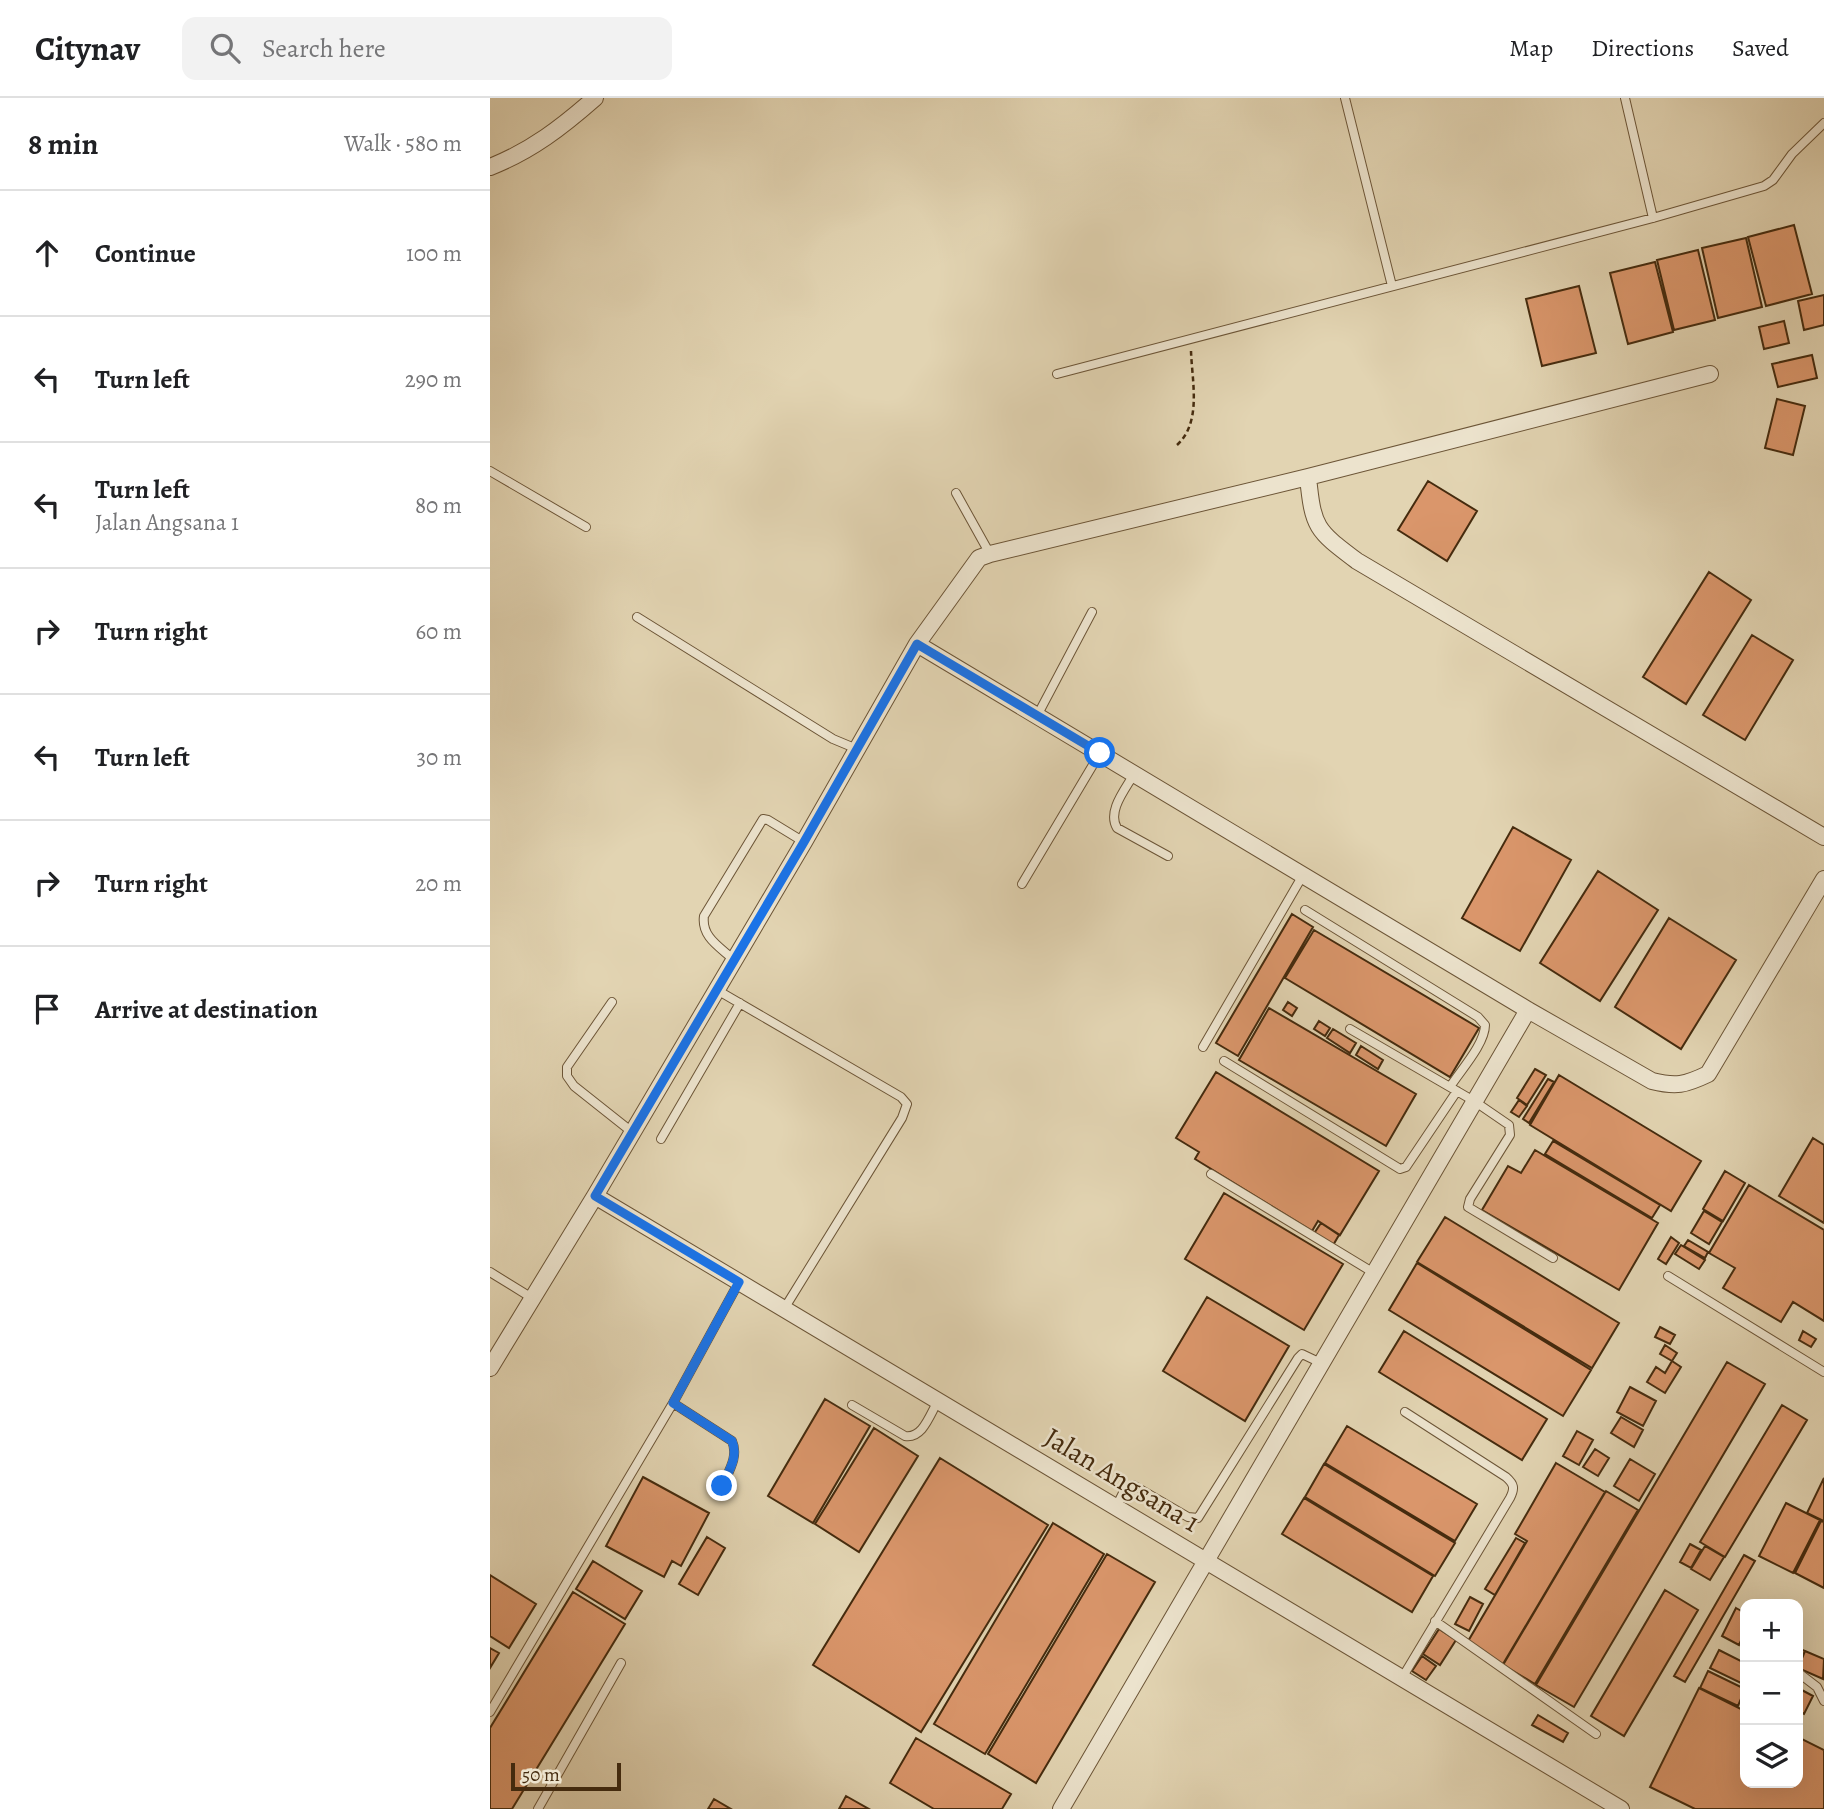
<!DOCTYPE html>
<meta charset="utf-8">
<style>
body{margin:0;font-family:Alegreya,serif;background:#f2f2f2;color:#202124}
.controls{position:absolute;right:21px;bottom:21px;display:grid;overflow:hidden;border-radius:14px;box-shadow:0 7px 28px #0002}
.controls button{width:63px;height:63px;display:grid;place-items:center;padding:0;border:0;border-bottom:2px solid #e0e0e0;background:#fff;color:#202124;font:35px sans-serif}
.scale{position:absolute;left:21px;bottom:18px;width:110px;box-sizing:border-box;padding-left:7px;border:4px solid #452b0e;border-top:0;font-size:19px;line-height:24px;white-space:nowrap;color:#452b0e;-webkit-text-stroke:5px #ece3cd;paint-order:stroke}
.stop{position:absolute;width:21px;height:21px;margin:-16px;border:5px solid #1a73e8;border-radius:50%;background:#fff}
.stop.end{background:#1a73e8;border-color:#fff;box-shadow:0 2px 7px #0008}
.list{margin:0;padding:0;list-style:none}
h2{display:flex;justify-content:space-between;align-items:center;height:91px;margin:0;padding:0 28px;font-size:30px}
h2 small{font-size:23px;font-weight:400;color:#757577}
.list li{display:grid;grid-template-columns:46px 1fr auto;gap:21px;align-items:center;box-sizing:border-box;height:126px;padding:0 28px;border-top:2px solid #e0e0e0}
.list b{display:block;font-size:26px;white-space:nowrap}
.list p{margin:0;font-size:23px;white-space:nowrap;color:#757577}
.list em{font-size:23px;font-style:normal;color:#757577}
.icon{flex:none;width:38px;height:38px;fill:none;stroke:currentColor;stroke-width:2;stroke-linecap:round;stroke-linejoin:round}
.map{position:relative;flex:none;width:1334px;height:1711px;overflow:hidden}
header{display:flex;align-items:center;gap:42px;box-sizing:border-box;height:98px;padding:0 35px;background:#fff;border-bottom:2px solid #e0e0e0}
header strong{font-size:33px}
nav{display:flex;gap:38px;margin-inline-start:auto;font-size:24px}
.search{width:490px;height:63px;background:#f2f2f2;display:flex;align-items:center;gap:18px;box-sizing:border-box;padding:0 24px;border-radius:14px;color:#757577;font-size:26px}
main{display:flex}
aside{flex:1;background:#fff}
.map>svg:first-child{display:block}
.building{fill:#da966b;stroke:#452b0e;stroke-width:2}
.lines{fill:none;stroke-linecap:round;stroke-linejoin:round}
.service-casing{stroke:#6c5537;stroke-width:10}
.minor-casing{stroke:#6c5537;stroke-width:18}
.path{stroke:#452b0e;stroke-width:2.5;stroke-dasharray:5 3.5;stroke-linecap:butt}
.service{stroke:#ece3cd;stroke-width:8}
.minor{stroke:#ece3cd;stroke-width:16}
.route{stroke:#1a73e8;stroke-width:9}
.labels{text-anchor:middle;dominant-baseline:central;stroke-width:5;stroke-linejoin:round;paint-order:stroke}
.street-label{font-size:28px;fill:#452b0e;stroke:#ece3cd}
</style>
<header>
<strong>Citynav</strong>
<div class="search"><svg class="icon" aria-label="search" viewBox="0 0 24 24"><circle cx="10" cy="10" r="6"/><path d="M15 15l6 6"/></svg>Search here</div>
<nav><a>Map</a><a>Directions</a><a>Saved</a></nav>
</header>
<main>
<aside>
<h2>8 min<small>Walk · 580 m</small></h2>
<ul class="list">
<li><svg class="icon" aria-label="ahead" viewBox="0 0 24 24"><path d="M12 20V5M6 11l6-6 6 6"/></svg><div><b>Continue</b></div><em>100 m</em></li>
<li><svg class="icon" aria-label="left" viewBox="0 0 24 24"><path d="M17 20v-9H6M10 6l-5 5 5 5"/></svg><div><b>Turn left</b></div><em>290 m</em></li>
<li><svg class="icon" aria-label="left" viewBox="0 0 24 24"><path d="M17 20v-9H6M10 6l-5 5 5 5"/></svg><div><b>Turn left</b><p>Jalan Angsana 1</p></div><em>80 m</em></li>
<li><svg class="icon" aria-label="right" viewBox="0 0 24 24"><path d="M7 20v-9h11M14 6l5 5-5 5"/></svg><div><b>Turn right</b></div><em>60 m</em></li>
<li><svg class="icon" aria-label="left" viewBox="0 0 24 24"><path d="M17 20v-9H6M10 6l-5 5 5 5"/></svg><div><b>Turn left</b></div><em>30 m</em></li>
<li><svg class="icon" aria-label="right" viewBox="0 0 24 24"><path d="M7 20v-9h11M14 6l5 5-5 5"/></svg><div><b>Turn right</b></div><em>20 m</em></li>
<li><svg class="icon" aria-label="arrive" viewBox="0 0 24 24"><path d="M6 21V4h12l-3 4 3 4H6"/></svg><div><b>Arrive at destination</b></div></li>
</ul>
</aside>
<div class="map">
<svg width="1334" height="1711" viewBox="0 0 1334 1711">
<rect width="100%" height="100%" fill="#e2d4b2"/>
<filter id="stains"><feTurbulence type="fractalNoise" baseFrequency=".00286" numOctaves="4"/><feColorMatrix values="0 0 0 0 .2 0 0 0 0 .09 0 0 0 0 .02 0 0 0 .5 -.17"/></filter>
<radialGradient id="worn" r=".72"><stop offset=".6" stop-color="#630" stop-opacity="0"/><stop offset="1" stop-color="#630" stop-opacity=".3"/></radialGradient>
<path class="building" d="M1304 127 1322 196 1276 208 1258 139Z
M1256 140 1272 209 1228 220 1212 150Z
M1208 152 1225 222 1184 232 1167 162Z
M1165 164 1183 234 1138 246 1120 175Z
M1089 188 1106 255 1052 268 1036 201Z
M1334 197V227L1314 232 1308 203Z
M1294 223 1299 245 1274 251 1269 229Z
M1322 257 1327 280 1288 289 1282 266Z
M1287 301 1315 308 1303 357 1275 350Z
M938 383 987 413 957 463 908 432Z
M1219 474 1261 502 1196 606 1153 579Z
M1262 537 1303 562 1255 642 1213 617Z
M1023 729 1081 762 1030 853 972 820Z
M1108 773 1168 812 1110 903 1050 865Z
M802 816 823 829 748 958 726 945Z
M1179 820 1246 862 1191 951 1125 909Z
M824 832 989 930 960 979 795 880Z
M798 904 807 910 802 918 793 912Z
M779 910 926 996 896 1048 749 962Z
M829 923 840 930 835 938 824 931Z
M843 931 866 945 860 955 837 940Z
M871 948 893 962 888 971 866 957Z
M1045 971 1056 977 1037 1007 1027 1000Z
M726 974 889 1073 850 1137 828 1123 822 1133 705 1061 709 1054 686 1040Z
M1069 977 1211 1063 1181 1113 1040 1027Z
M1058 981 1064 984 1039 1025 1033 1021Z
M1029 1002 1037 1008 1029 1019 1021 1014Z
M1323 1040 1334 1047V1125L1289 1098Z
M1063 1043 1170 1107 1162 1120 1055 1056Z
M1045 1052 1168 1125 1129 1192 992 1112 1018 1068 1031 1075Z
M1235 1073 1255 1085 1233 1123 1213 1111Z
M1259 1087 1334 1132V1223L1303 1204 1291 1224 1233 1190 1245 1170 1219 1155Z
M734 1095 853 1166 814 1232 695 1161Z
M1214 1113 1232 1124 1219 1146 1201 1135Z
M955 1119 1129 1225 1102 1270 927 1164Z
M831 1125 849 1137 842 1149 823 1137Z
M1181 1139 1189 1145 1176 1166 1168 1161Z
M1198 1142 1218 1154 1215 1160 1194 1148Z
M1191 1147 1215 1162 1209 1171 1185 1156Z
M927 1165 1101 1272 1073 1318 899 1212Z
M717 1199 799 1248 755 1323 673 1273Z
M1170 1229 1185 1237 1180 1246 1165 1239Z
M914 1233 1057 1321 1032 1362 889 1274Z
M1313 1233 1326 1241 1321 1249 1309 1242Z
M1175 1247 1187 1255 1182 1263 1170 1256Z
M1182 1263 1191 1269 1175 1295 1157 1284 1166 1269 1175 1275Z
M1237 1264 1275 1286 1084 1609 1046 1587Z
M1140 1289 1166 1303 1153 1328 1127 1314Z
M335 1301 380 1328 323 1425 278 1398Z
M1292 1307 1317 1322 1235 1459 1210 1444Z
M1131 1319 1153 1332 1144 1349 1121 1335Z
M857 1328 987 1406 965 1443 835 1365Z
M384 1330 428 1358 369 1454 325 1426Z
M1087 1333 1103 1342 1089 1367 1073 1358Z
M1105 1351 1119 1360 1108 1378 1093 1369Z
M450 1360 558 1427 431 1634 323 1567Z
M1140 1361 1165 1376 1149 1403 1124 1388Z
M1066 1365 1115 1394 1013 1566 977 1545 1037 1443 1025 1436Z
M834 1366 965 1445 945 1478 815 1399Z
M153 1379 219 1415 191 1468 182 1463 174 1479 116 1448Z
M1334 1380V1423L1317 1415Z
M1116 1393 1148 1412 1045 1586 1013 1567Z
M814 1400 943 1478 922 1514 792 1436Z
M1296 1405 1330 1422 1303 1475 1269 1458Z
M1331 1423 1334 1424V1490L1305 1475Z
M563 1425 614 1456 495 1656 444 1626Z
M217 1439 235 1450 208 1497 189 1486Z
M1026 1440 1035 1445 1005 1497 995 1491Z
M1200 1446 1211 1452 1201 1470 1190 1464Z
M1215 1448 1234 1459 1220 1482 1201 1471Z
M617 1456 665 1484 546 1685 498 1656Z
M1254 1457 1265 1463 1195 1584 1184 1578Z
M103 1463 152 1493 135 1521 86 1491Z
M0 1477 46 1506 19 1550 0 1538Z
M1175 1492 1208 1512 1134 1638 1101 1618Z
M83 1494 135 1526 22 1711H0V1630Z
M980 1499 993 1506 979 1533 965 1526Z
M1246 1510 1255 1515V1534L1249 1547 1232 1538Z
M949 1531 966 1542 950 1567 933 1556Z
M0 1550 9 1555 0 1570Z
M1308 1550 1315 1553 1308 1569Z
M1229 1552 1255 1565V1587L1220 1570Z
M1315 1553 1334 1561 1333 1581 1308 1570Z
M932 1558 946 1568 936 1582 922 1573Z
M1218 1573 1255 1591 1248 1608 1210 1590Z
M1209 1590 1255 1613V1685H1308V1639L1334 1652V1711H1205L1160 1689Z
M1308 1590 1323 1598 1314 1616 1308 1613Z
M1048 1617 1078 1635 1073 1644 1042 1627Z
M426 1640 521 1696 512 1711H444L400 1685Z
M356 1698 379 1711H349Z
M224 1701 241 1711H218Z"/>
<g class="lines">
<g class="service-casing">
<path id="service" d="M855 0 902 188
M1135 0 1163 120
M567 276 1163 120 1274 88 1283 82 1302 56 1334 25
M0 373 96 429
M466 395 500 456
M147 519 343 641 367 651
M547 618 602 514
M644 676C635 692 617 713 627 730L678 758
M532 786 610 655
M815 812 988 919 995 927C995 946 970 973 960 989
M244 862C230 849 211 839 214 818L273 721 278 722 314 744
M227 892 411 999 417 1006 412 1020 294 1211
M122 904 77 969V978L84 988 142 1034
M860 931 984 1003 1019 1027 1020 1037 980 1101 978 1109 1063 1160
M713 949 813 777
M734 963 910 1071 916 1069 967 993
M171 1041 250 905
M721 1076 884 1175
M0 1174 42 1200
M1178 1178 1334 1274
M183 1305 242 1343C249 1359 238 1374 232 1389
M362 1307 415 1338C433 1341 440 1316 448 1303
M626 1409 635 1391 643 1387 698 1419 708 1420 808 1260 812 1256 831 1265
M945 1523 1106 1636
M1310 1576 1327 1589 1334 1603
M912 1580 1020 1400C1025 1390 1024 1386 1016 1379L915 1314
M0 1614 183 1305 249 1184
M48 1711 131 1565"/>
</g>
<g class="minor-casing">
<path id="minor" d="M0 69C41 53 72 29 105 0
M818 379C823 430 826 432 867 463L1334 739
M427 546 1038 912 1162 983C1186 989 1195 987 1218 976L1334 781
M105 1098 1131 1711
M0 1270 105 1098 314 744 427 546 489 460 500 456 818 379 1220 276
M571 1711 1038 912"/>
</g>
<path class="path" d="M687 347C712 324 702 284 701 253"/>
<use href="#service" class="service"/>
<use href="#minor" class="minor"/>
</g>
<g class="lines">
<path class="route" d="M232 1388C238 1374 249 1359 242 1343L183 1305 249 1184 105 1098 314 744 427 546 610 655"/>
</g>
<g class="labels">
<g class="street-label">
<text transform="translate(632 1382) rotate(31)">Jalan Angsana 1</text>
</g>
</g>
<rect width="100%" height="100%" filter="url(#stains)"/>
<rect width="100%" height="100%" fill="url(#worn)"/>
</svg>
<div class="controls">
<button>+</button>
<button>−</button>
<button><svg class="icon" aria-label="layers" viewBox="0 0 24 24"><path d="M12 4l9 5-9 5-9-5zM3 14l9 5 9-5"/></svg></button>
</div>
<div class="scale">50 m</div>
<div class="stop" style="left:610px;top:655px"></div>
<div class="stop end" style="left:232px;top:1388px"></div>
</div>
</main>
